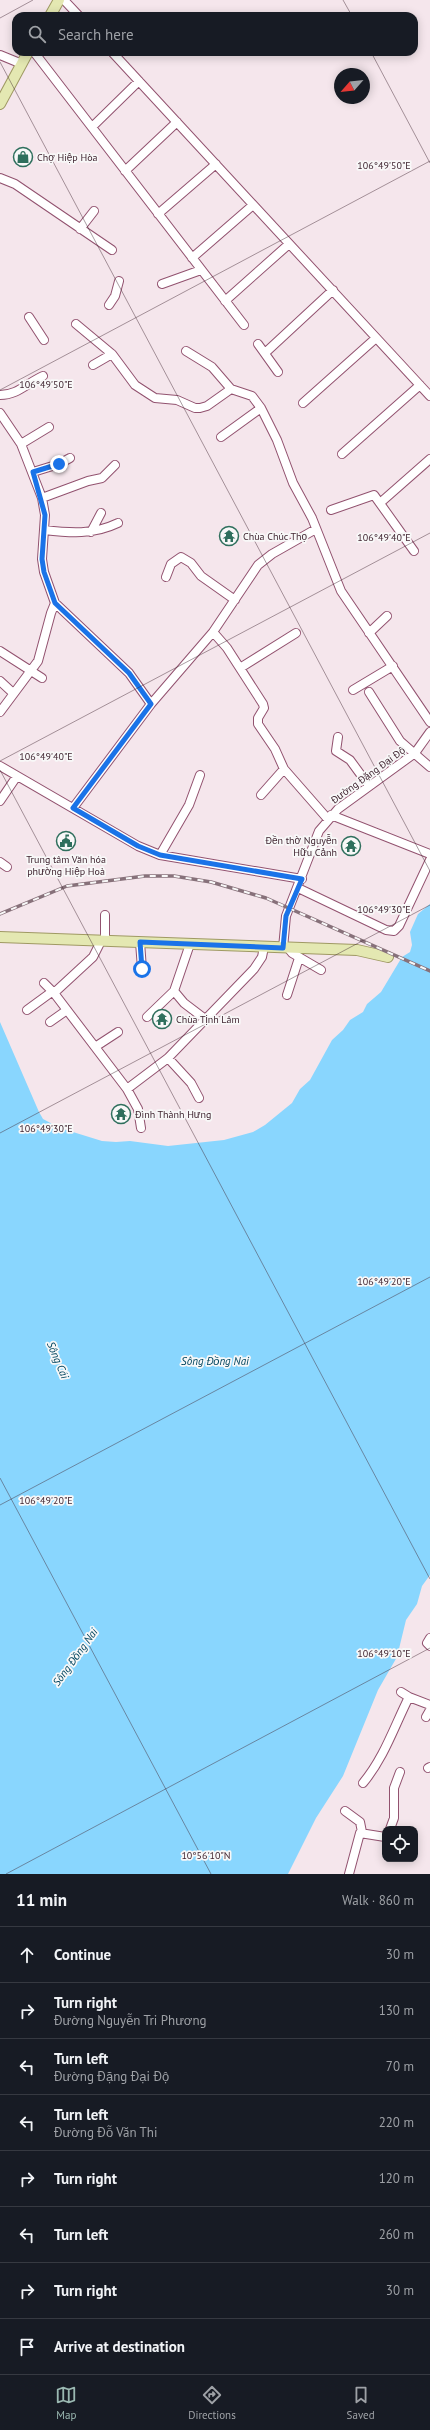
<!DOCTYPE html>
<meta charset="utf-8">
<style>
body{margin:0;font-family:"PT Sans",sans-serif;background:#20242c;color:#f1f3f6}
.controls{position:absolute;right:12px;bottom:12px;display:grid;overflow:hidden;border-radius:8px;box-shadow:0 2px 10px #0003}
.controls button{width:36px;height:36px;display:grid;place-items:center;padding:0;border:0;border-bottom:1px solid #363941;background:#171b24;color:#f1f3f6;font:20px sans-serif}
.compass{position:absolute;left:334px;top:68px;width:36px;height:36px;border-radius:50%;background:#171b24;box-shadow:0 2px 10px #0003;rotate:242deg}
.stop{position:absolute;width:12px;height:12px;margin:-9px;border:3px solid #1a73e8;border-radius:50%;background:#fff}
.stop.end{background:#1a73e8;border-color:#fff;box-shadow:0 1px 4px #0008}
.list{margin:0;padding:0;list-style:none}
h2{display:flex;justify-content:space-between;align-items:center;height:52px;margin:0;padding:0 16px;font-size:17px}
h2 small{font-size:13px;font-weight:400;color:#9ea1a6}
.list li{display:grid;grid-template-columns:26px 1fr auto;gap:12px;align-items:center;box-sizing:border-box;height:56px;padding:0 16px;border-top:1px solid #363941}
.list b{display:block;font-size:15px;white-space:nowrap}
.list p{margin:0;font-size:13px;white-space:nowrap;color:#9ea1a6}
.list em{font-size:13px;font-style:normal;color:#9ea1a6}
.icon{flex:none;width:22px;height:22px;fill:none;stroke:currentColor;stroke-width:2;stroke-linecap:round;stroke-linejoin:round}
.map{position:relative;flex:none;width:430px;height:1874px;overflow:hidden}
.search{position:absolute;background:#171b24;box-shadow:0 2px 10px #0003;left:12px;right:12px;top:12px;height:44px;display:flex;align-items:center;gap:10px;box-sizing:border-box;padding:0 14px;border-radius:12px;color:#9ea1a6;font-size:15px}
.sheet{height:500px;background:#171b24}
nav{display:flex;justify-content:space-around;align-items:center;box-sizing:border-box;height:56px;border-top:1px solid #363941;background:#171b24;font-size:11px;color:#9ea1a6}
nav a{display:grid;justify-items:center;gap:2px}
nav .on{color:#9ab8b1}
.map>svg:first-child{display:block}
.water{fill:#89d6fe}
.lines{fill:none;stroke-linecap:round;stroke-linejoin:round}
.minor-casing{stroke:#92526f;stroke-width:10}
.major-casing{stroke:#9f9963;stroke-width:12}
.minor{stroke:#fff;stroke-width:8}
.major{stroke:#e4e8b2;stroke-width:10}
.rail-casing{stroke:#87717a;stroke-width:3.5}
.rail{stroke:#f8f8f8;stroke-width:2;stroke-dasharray:6;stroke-linecap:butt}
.route{stroke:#1a73e8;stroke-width:5}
.ticks{fill:none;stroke:#402531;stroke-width:1;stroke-opacity:0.45}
.labels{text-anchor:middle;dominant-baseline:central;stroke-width:3.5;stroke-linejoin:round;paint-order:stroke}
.poi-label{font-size:10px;fill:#402531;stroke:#f8f8f8;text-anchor:start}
.street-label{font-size:10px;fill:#402531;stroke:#f8f8f8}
.water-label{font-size:11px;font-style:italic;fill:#00455f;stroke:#f8f8f8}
.ticks-label{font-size:10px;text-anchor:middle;fill:#402531;stroke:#f8f8f8;stroke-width:3.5;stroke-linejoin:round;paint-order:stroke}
</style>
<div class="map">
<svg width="430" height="1874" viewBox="0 0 430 1874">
<rect width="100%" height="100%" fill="#f5e6ec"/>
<path class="water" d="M430 904V1575L422 1586 417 1604 406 1620 397 1657 378 1690 343 1776 316 1818 288 1874H0V1022L39 1112 43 1119 60 1128 102 1141 116 1142 130 1141 168 1146 224 1140 253 1132 265 1125 292 1103 300 1089 310 1080 332 1040 343 1030 350 1020 363 1012 367 1004 381 992 402 957 410 952 412 945 410 932 418 914Z"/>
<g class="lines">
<g class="minor-casing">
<path id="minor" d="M64 0 79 16
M34 52 244 325
M112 52 430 396
M0 55 22 64
M92 127 139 81
M125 171 177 122
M0 178 15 184 112 250
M158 214 216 164
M80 229 94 211
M192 258 253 205
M162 284 201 270
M225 301 289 244
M109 305 115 296 119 281
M29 317 44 340
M76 324 112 354 135 385 155 398 177 400 195 408H200L207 406 231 389 252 396 261 408 277 440 293 483 312 518 341 591 430 722
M258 344 278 372
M186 351 212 367 231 389
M265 353 333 290
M93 365 112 354
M0 395C18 395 27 383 43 376
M303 403 376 338
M0 413 21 444 42 498 45 515 42 559 44 572 55 603 129 673 151 704
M221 437 261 408
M21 444 49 427
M342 454 420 385
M33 472 59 464 70 458
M42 498 88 481 102 478 115 465
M380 503 430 459
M331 510 374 495 414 551
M44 530C70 533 93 535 118 523
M91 532 101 513
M166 577 171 564 181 557 191 563 201 576 235 600
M213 632 227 648 263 704 264 708 258 718V724L275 749 284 769 326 817
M369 633 387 616
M0 651 42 678
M240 668 296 633
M0 681 13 693
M353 690 393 666
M369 692 400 741 430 767
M0 712 38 661 51 613 55 603
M338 737 336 751 350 760 369 786
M0 766 138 846 160 855 302 879
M261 795 284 769
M0 801 17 776
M73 808 151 704 213 632 258 565 272 554 316 529
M331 815 430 854
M160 855 189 805 200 775
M0 862 7 867
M298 888 386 930 394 931 399 926 430 860
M101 941 93 957 54 993 127 1089 138 1109 141 1128
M105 941V915
M140 942 142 969
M283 948 286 916 319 831 338 809 415 753 430 732
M288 948 292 953 321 970
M44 983 54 993
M174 991 184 1003 205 1019
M287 995 299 958
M27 1010 53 991
M147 1017 174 991 190 944
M50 1022 67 1010
M95 1047 118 1032
M168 1058 191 1083 199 1098
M127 1089 168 1058 254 969 262 957 264 947
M430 1638 427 1643 430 1646
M401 1692 409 1697
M426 1717 430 1710
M428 1768 430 1767
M363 1783C384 1758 394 1727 409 1697L430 1705
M345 1811 360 1822 362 1832
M390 1829 394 1818V1788L400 1772
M349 1874 360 1833 385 1837"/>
</g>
<g class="major-casing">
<path id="major" d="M50 16 59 0
M0 104 28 52
M0 937 357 950 388 957"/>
</g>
<use href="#minor" class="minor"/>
<use href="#major" class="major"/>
<g class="rail-casing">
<path id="rail" d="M0 914 67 886 145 876H174L211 882 266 898 430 971"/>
</g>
<use href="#rail" class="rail"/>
</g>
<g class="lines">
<path class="route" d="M59 464 33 472 45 515 42 559 44 572 55 603 129 673 151 704 73 808 138 846 160 855 302 879 286 916 283 948 140 942 142 969"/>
</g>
<path class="ticks" d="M343 0 352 16M0 18 33 0M371 52 430 163M0 62 430 871M0 390 430 161M0 761 430 533M0 770 430 1579M0 1133 430 905M0 1478 211 1874M0 1505 430 1277M6 1874 430 1648"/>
<defs>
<g id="shop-ring" transform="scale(1)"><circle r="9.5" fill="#f8f8f8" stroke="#2f6f5d" stroke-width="1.5"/><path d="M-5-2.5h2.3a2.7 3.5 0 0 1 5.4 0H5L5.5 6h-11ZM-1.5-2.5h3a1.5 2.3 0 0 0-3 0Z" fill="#2f6f5d"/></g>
<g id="temple-ring" transform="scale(1)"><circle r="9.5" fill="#f8f8f8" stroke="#2f6f5d" stroke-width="1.5"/><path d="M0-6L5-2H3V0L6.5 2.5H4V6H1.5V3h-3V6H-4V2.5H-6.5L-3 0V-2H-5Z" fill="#2f6f5d"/></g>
<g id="civic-ring" transform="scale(1)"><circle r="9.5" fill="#f8f8f8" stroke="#2f6f5d" stroke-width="1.5"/><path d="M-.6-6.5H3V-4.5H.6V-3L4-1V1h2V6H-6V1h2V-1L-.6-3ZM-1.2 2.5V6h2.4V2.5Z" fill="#2f6f5d"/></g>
</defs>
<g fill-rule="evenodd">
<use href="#shop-ring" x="23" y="157"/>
<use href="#temple-ring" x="229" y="536"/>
<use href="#civic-ring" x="66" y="841"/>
<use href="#temple-ring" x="351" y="846"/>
<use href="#temple-ring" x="162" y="1019"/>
<use href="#temple-ring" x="121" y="1114"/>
</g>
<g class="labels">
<g class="poi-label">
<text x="37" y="157">Chợ Hiệp Hòa</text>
<text x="243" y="536">Chùa Chúc Thọ</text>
<text x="337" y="840" text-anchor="end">Đền thờ Nguyễn<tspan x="337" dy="12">Hữu Cảnh</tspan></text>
<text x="66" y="859" text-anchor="middle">Trung tâm Văn hóa<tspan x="66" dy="12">phường Hiệp Hoà</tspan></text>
<text x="176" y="1019">Chùa Tịnh Lâm</text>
<text x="135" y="1114">Đình Thành Hưng</text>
</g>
<g class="street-label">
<text transform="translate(368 775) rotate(-36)">Đường Đặng Đại Độ</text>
</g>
<g class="water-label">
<text transform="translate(58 1360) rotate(67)">Sông Cái</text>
<text x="215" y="1361">Sông Đồng Nai</text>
<text transform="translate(75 1657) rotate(-54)">Sông Đồng Nai</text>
</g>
</g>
<g class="ticks-label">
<text x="384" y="169">106°49'50"E</text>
<text x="46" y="388">106°49'50"E</text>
<text x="384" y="541">106°49'40"E</text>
<text x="46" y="760">106°49'40"E</text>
<text x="384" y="913">106°49'30"E</text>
<text x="46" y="1132">106°49'30"E</text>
<text x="384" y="1285">106°49'20"E</text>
<text x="46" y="1504">106°49'20"E</text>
<text x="384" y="1657">106°49'10"E</text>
<text x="206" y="1859">10°56'10"N</text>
</g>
</svg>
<div class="controls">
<button><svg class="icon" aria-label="locate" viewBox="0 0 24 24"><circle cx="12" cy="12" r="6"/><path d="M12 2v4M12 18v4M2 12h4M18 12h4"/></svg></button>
</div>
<svg class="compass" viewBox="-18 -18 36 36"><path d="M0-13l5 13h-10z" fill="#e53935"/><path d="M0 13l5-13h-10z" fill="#9ea1a6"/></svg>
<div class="stop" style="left:142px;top:969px"></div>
<div class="stop end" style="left:59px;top:464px"></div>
<div class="search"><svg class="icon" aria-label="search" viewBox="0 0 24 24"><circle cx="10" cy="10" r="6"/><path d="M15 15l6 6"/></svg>Search here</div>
</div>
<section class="sheet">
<h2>11 min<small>Walk · 860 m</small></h2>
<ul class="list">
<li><svg class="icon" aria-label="ahead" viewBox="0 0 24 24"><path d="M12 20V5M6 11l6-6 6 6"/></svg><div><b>Continue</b></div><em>30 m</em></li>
<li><svg class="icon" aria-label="right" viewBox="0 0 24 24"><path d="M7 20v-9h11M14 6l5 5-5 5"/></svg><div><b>Turn right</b><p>Đường Nguyễn Tri Phương</p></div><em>130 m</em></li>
<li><svg class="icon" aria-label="left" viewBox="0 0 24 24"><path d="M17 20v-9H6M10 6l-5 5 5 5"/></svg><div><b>Turn left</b><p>Đường Đặng Đại Độ</p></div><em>70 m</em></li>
<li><svg class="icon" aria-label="left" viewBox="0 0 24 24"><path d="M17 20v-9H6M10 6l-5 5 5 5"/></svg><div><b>Turn left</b><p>Đường Đỗ Văn Thi</p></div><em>220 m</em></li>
<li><svg class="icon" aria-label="right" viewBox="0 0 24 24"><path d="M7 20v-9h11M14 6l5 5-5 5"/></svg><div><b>Turn right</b></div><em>120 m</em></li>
<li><svg class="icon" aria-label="left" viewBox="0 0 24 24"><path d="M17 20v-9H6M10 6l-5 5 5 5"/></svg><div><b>Turn left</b></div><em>260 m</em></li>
<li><svg class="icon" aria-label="right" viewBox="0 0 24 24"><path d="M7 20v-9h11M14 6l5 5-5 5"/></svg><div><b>Turn right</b></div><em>30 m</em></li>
<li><svg class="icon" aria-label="arrive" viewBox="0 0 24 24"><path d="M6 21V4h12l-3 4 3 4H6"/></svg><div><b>Arrive at destination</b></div></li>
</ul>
</section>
<nav>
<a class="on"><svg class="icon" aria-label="map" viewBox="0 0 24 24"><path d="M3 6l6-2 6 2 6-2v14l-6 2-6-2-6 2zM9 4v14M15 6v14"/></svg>Map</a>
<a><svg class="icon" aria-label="directions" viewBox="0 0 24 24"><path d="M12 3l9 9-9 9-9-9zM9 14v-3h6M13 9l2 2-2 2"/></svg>Directions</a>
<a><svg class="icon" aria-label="saved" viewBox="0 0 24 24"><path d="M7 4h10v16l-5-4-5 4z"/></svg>Saved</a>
</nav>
